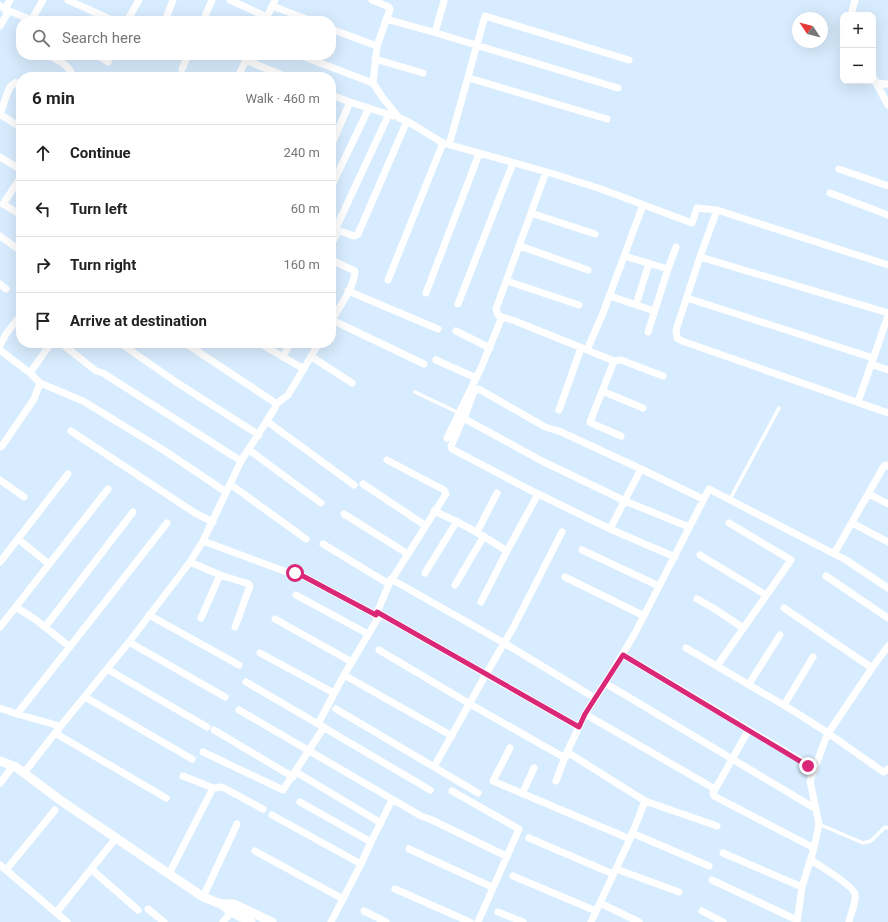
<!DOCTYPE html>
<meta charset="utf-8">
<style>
body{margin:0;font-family:Roboto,sans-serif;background:#f6f6f6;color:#222}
.controls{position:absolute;right:12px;top:12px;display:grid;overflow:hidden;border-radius:8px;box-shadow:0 4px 16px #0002}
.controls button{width:36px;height:36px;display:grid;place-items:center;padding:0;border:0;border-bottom:1px solid #e0e0e0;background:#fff;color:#222;font:20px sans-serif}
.compass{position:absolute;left:792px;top:12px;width:36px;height:36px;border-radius:50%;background:#fff;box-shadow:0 4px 16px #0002;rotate:305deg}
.stop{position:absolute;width:12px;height:12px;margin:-9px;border:3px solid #db2777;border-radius:50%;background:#fff}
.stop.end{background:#db2777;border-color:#fff;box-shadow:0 1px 4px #0008}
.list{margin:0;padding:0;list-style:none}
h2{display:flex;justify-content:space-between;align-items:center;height:52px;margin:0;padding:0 16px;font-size:17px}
h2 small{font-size:13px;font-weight:400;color:#767676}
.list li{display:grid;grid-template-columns:26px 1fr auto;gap:12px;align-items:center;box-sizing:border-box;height:56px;padding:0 16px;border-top:1px solid #e0e0e0}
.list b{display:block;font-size:15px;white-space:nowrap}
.list em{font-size:13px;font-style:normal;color:#767676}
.icon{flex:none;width:22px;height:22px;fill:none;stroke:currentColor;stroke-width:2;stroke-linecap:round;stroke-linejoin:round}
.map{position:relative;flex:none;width:888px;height:922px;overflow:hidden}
.search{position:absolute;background:#fff;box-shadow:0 4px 16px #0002;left:16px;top:16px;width:320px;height:44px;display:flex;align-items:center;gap:10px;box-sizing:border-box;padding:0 14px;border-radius:16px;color:#767676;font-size:15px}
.panel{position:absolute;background:#fff;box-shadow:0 4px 16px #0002;left:16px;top:72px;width:320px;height:276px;border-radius:16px}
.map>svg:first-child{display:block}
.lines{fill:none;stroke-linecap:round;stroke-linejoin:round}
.service{stroke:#fff;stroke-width:3.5}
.minor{stroke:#fff;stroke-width:7}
.tertiary{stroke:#fff;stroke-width:9}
.route{stroke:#db2777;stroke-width:5}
</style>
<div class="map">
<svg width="888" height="922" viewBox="0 0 888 922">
<rect width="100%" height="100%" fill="#d7ecfe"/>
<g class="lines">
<path class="service" d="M415 392 459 413
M730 499 779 408
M819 824 863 843 871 841 885 827 888 828"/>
<path class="minor" d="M10 0 5 9 31 20
M68 0 114 21
M230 0 267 17
M372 0 389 7 390 9 377 46 373 83 383 98 399 118 407 121 443 143 554 174 601 189 692 223 697 208 717 210 888 265
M0 6 5 9 7 14 0 26
M272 6 312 21
M851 15 855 0
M386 19 433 32 436 29 444 1
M31 21 43 0
M127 21 139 0
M165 21 173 0
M203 21 212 0
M265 21 275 0
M331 29 377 46
M433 32 618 88
M48 55C57 60 69 64 72 75L70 77
M97 55 108 62 111 55
M299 55 373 83
M375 59 423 73
M245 60 287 77
M182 69 188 55
M238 77 248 55
M873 77 888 105
M469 78 607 119
M876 83 888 84
M331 95 350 102 393 116
M0 114 21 128
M0 115 7 94 10 87 16 82 21 85
M449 145 485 16 629 60
M331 146 350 102
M0 157 21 170
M839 169 888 186
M21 177 3 204 21 215
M331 187 369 108
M830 193 888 215
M717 210 700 257 676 330 677 338 682 341 888 413
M531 213 595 234
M331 228 354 236 358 234 407 121
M335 230 389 114
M0 236 18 249
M331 246 336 235
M520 246 588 270
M624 256 668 269
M700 257 888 313
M331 260 355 271C354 288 340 306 332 320L424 364
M388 280 443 143
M507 281 579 305
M0 284 6 289
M348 291 438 329
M426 293 479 154
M610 296 654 311
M687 298 873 358
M458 304 513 163
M636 305 649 263
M502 317 515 321 587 350 603 313 643 205
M456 331 490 348
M648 332 668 269 676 247
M61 343 96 371 103 373 241 461
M120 343 176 382 259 435
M259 343 304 369
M0 345 6 334 21 315
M0 350 30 373 51 343
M587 350 614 361 590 422 591 423 621 436
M283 357 290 343
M312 357 352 383
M436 360 476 378
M614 361 621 360 663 376
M871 364 888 370
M40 383 83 401 165 451 226 492
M602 391 643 408
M858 402 888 316
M276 404 288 395 319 343
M559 410 581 348
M464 419 474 391 479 389 545 427 559 431 641 469
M268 422 354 485
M71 431 195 513 213 522
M447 438 481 368 502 317 498 315 496 309 546 172
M0 447 2 446 34 399 40 383 30 373
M249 450 321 503
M0 480 24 497
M230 484 306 539
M363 484 426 526
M869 494 888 504
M434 511C460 522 484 536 507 551L481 602
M344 514 408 554
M852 523 888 542
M610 529 641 469 703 499
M477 532 497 493
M18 539 49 564
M203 541 284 571 301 575 376 615 389 584 446 494 444 490 387 460
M323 544 389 584
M582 550 659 586
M507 551 538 494
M834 554 884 466 886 465 888 466
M700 555 766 595
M675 557 610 529 528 489 452 449 451 446 462 421 465 419 542 461 625 501 689 527
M0 562 68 474
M190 562 220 575 201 618
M425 573 457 521
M220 575 249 584 250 586 235 627
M826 576 888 618
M565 577 644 616
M391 579 504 643 595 698
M455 585 484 536
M296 595 368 634
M697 599 715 609 743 628
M16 607 36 620 70 647
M784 608 872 668
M377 612 486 674 513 628 562 532
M149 615 239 665
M376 615 378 618 344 675 452 736
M275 619 352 662
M0 627 108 489
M45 627 133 512
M129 642 225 697
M686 648 792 710 828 733 882 771 884 772 888 769
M379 650 470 704 565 758
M260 653 334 693
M623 655 815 769
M717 666 791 560 729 523
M107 669 207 727
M344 675 318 724 430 790
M246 682 318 724
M605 683 816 809
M749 684 780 635
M85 697 192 759
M784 705 813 657
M0 708 17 714 60 726
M336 709 478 793
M239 710 421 816 432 820 506 856
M17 714 167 523
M585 714 715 789
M214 730 293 777
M748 731 713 793 714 796 814 848
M55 733 166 798
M510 748 493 781 630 839
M203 752 283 790 324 727
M567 752 585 714 605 683 634 635 709 489 846 560 888 588
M434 767 486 674 579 727
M296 772 381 823
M24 773 55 733 129 642 190 562 203 541 241 461 275 408 276 404 274 402 185 343
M556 781 567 752 645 801 630 839 591 922
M0 783 13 766
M213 788 221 787 224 788 263 809
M452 791 519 829 478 922
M522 794 534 768
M645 801 717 826
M300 802 371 842
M272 815 361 864
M632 833 709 866
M529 838 613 874
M409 849 492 887
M255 851 343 899
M723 853 802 887
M811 860C819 865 853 886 855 894 857 900 850 916 849 922
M0 865 67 922
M91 869 138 910
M616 869 679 892
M6 870 55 810
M169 874 213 788 183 776
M513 876 596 911
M712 880 797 920
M395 889 470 922
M203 897 237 824
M600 903 639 922
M148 909 164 922
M364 911 386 922
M702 911 723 922
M498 912 523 922
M56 913 116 838
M223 922 231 912
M331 922 361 864 371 842 392 800
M797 922 802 887 814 848 819 824 810 781 827 735 872 668 888 646"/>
<path class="tertiary" d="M0 761 16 767 60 800 203 897 221 904 231 912 251 922
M221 904H234L272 922"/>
</g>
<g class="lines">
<path class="route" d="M295 573 301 575 376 615 377 612 579 727 585 714 623 655 808 766"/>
</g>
</svg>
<div class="controls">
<button>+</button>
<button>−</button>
</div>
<svg class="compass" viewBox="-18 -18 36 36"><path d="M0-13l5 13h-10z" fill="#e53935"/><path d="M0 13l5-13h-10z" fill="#767676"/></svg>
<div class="stop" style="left:295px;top:573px"></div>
<div class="stop end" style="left:808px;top:766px"></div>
<div class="search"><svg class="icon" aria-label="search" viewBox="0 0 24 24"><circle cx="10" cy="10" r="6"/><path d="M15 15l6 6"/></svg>Search here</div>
<section class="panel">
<h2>6 min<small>Walk · 460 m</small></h2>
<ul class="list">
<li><svg class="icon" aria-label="ahead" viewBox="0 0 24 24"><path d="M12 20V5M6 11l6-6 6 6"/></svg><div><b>Continue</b></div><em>240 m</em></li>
<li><svg class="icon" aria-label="left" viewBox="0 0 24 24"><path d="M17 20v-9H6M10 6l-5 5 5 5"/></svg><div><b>Turn left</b></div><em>60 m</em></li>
<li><svg class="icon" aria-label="right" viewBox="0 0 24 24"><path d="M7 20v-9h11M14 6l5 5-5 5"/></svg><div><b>Turn right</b></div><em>160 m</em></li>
<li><svg class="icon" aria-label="arrive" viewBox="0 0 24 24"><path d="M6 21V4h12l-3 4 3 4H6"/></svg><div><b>Arrive at destination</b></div></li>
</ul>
</section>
</div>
